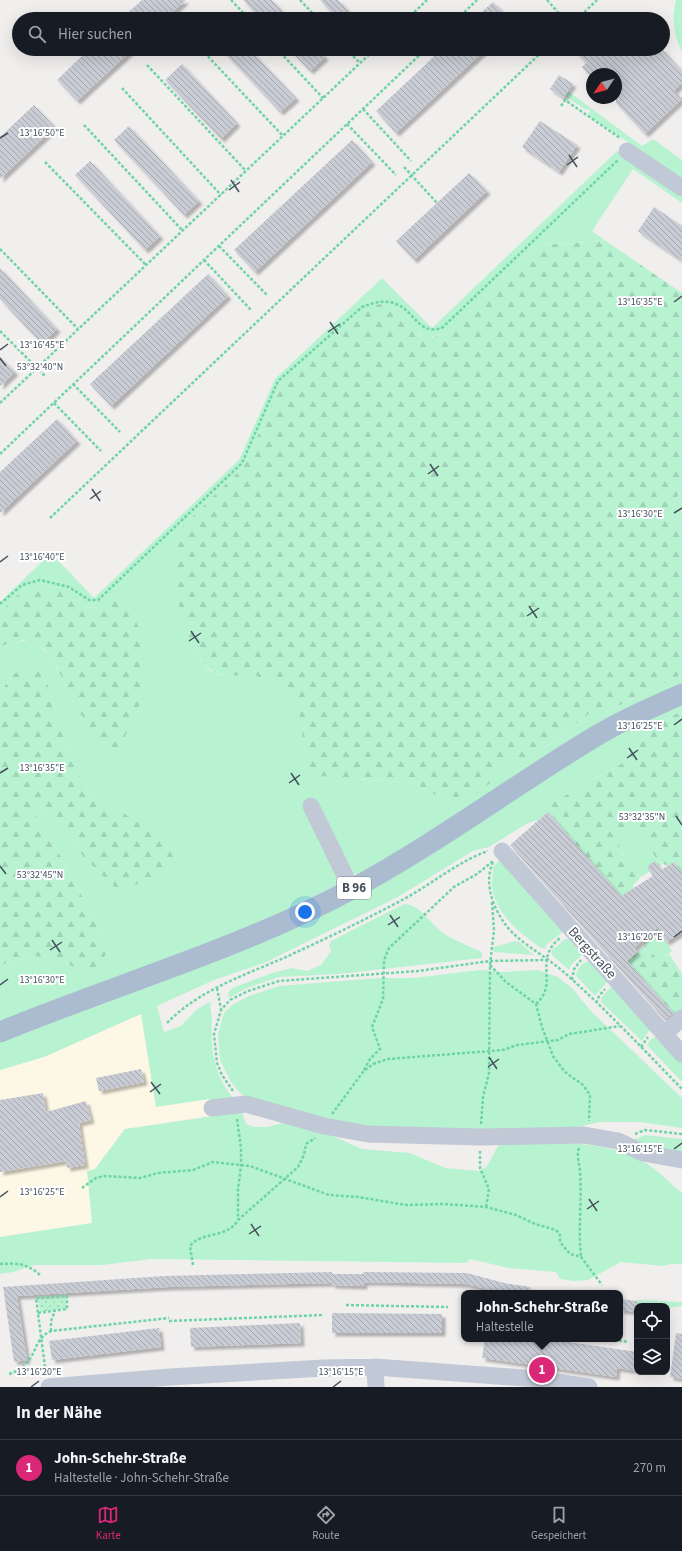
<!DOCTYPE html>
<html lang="de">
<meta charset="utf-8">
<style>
body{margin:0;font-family:"Source Sans 3",sans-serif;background:#20242c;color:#f1f3f6}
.controls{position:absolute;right:12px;bottom:12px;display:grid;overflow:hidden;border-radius:8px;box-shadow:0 4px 16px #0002}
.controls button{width:36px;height:36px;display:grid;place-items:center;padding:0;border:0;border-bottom:1px solid #363941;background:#171b24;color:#f1f3f6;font:20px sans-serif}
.compass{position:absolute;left:586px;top:68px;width:36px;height:36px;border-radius:50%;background:#171b24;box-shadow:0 4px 16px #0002;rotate:235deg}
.you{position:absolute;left:305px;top:912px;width:14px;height:14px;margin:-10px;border:3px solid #fff;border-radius:50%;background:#1a73e8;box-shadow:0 0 0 6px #1a73e833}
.badge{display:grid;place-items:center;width:26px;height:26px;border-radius:50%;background:#db2777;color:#fff;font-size:13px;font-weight:700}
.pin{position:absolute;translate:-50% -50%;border:2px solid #fff;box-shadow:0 1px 4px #0006}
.popup{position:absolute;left:461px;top:1290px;width:162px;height:52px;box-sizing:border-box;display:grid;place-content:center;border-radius:8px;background:#171b24;filter:drop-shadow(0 1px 3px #0005);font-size:13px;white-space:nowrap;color:#9ea1a6}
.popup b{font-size:15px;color:#f1f3f6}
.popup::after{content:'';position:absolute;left:50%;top:100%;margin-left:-8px;border:8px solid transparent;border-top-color:#171b24}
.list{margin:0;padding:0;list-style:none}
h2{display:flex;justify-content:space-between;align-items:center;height:52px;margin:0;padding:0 16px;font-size:17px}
h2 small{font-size:13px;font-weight:400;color:#9ea1a6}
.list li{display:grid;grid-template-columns:26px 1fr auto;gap:12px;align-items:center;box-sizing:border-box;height:56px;padding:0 16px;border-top:1px solid #363941}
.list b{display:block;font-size:15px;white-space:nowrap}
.list p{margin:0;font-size:13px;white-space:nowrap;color:#9ea1a6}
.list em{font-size:13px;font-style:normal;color:#9ea1a6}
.icon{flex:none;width:22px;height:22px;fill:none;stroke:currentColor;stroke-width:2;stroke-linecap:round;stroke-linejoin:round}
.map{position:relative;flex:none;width:682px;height:1387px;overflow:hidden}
.search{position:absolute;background:#171b24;box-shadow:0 4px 16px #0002;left:12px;right:12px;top:12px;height:44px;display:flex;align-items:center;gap:10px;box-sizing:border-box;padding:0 14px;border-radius:22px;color:#9ea1a6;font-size:15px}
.sheet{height:108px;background:#171b24}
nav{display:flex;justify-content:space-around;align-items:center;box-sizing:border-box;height:56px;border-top:1px solid #363941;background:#171b24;font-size:11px;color:#9ea1a6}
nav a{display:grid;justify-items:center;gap:2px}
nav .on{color:#db2777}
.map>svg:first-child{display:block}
.commercial{fill:#fdf7e5}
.green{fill:#b8f3d1}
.forest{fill:url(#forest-firs)}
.park{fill:url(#park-dots)}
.building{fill:url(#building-back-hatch);filter:url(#shadow)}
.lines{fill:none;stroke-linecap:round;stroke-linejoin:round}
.path{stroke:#6dd4a6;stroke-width:2.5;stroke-dasharray:3 2;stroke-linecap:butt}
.minor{stroke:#c0c9d5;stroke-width:17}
.major{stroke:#abbcd0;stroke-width:21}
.ticks{fill:none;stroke:#44505d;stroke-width:1.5}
.labels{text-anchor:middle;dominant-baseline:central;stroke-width:4;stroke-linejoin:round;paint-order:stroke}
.shield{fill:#fff;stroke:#7c848e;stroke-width:1}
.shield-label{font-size:13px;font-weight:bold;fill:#44505d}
.street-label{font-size:14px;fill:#44505d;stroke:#fff}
.ticks-label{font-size:10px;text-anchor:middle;fill:#44505d;stroke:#fff;stroke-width:4;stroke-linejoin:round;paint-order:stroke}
</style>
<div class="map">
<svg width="682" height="1387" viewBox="0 0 682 1387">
<defs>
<pattern id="forest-firs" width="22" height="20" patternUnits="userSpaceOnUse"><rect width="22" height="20" fill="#b8f3d1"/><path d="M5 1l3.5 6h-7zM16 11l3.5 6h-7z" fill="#9fd2b6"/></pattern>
<pattern id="park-dots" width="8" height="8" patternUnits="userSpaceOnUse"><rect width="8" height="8" fill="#b8f3d1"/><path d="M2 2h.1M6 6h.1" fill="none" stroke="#9fd2b6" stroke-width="1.8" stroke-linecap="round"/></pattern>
<pattern id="building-back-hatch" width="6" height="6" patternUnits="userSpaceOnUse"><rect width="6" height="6" fill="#c9ccd4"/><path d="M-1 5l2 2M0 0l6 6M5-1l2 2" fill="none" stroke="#a5a8af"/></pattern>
<filter id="shadow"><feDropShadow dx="3.5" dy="3.5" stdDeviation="1" flood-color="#0004"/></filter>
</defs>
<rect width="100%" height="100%" fill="#f1eeee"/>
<path class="commercial" d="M141 1014 156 1106 209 1099 214 1115 124 1129 95 1169 92 1223 0 1237V1070L44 1057Z"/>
<path class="green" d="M676 0H682V52C674 36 671 17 676 0Z
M568 91 642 146 653 139 682 160V179L588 115 590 111 588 109 586 110 565 96Z
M617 151 682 196V203L633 169 592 231 606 241 539 245 449 332C417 344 414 330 392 308L283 380 244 466 183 526 195 651C200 659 206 669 215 673 228 678 239 673 252 674 267 676 294 697 299 711 304 724 304 746 306 760L357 779 412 783 444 799 494 780 499 768 514 757 522 765 591 712H606L682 674V684L639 703 358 876 346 869 337 874V887L295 909 0 1023V959L3 964 33 956 54 958 83 971 106 953 97 924 56 848 36 820V811L43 809 63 825 82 855 113 886 123 890 177 865 119 810 97 799 87 790 68 754 48 685 40 670 13 674 0 693V648C5 644 10 643 17 642 48 633 64 683 74 704L100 607 87 608 66 593 23 590 0 612V602L51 553 94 598 239 460 275 379 382 278 432 328Z
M682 485V525L670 515Z
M682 704V711L655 725 621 764 552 803 548 812 538 820 528 823 489 847 473 851 396 898 264 963 214 980 157 1006 164 1032 181 1026 196 1010 211 1001C209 1009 212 1013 212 1019 210 1049 214 1075 233 1098L211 1106 209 1099 156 1107 141 1014 44 1057 0 1070V1039L193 967 588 750Z
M631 831C648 829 650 855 662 864L639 878 633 886 672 951 659 961 642 941 632 886 639 879 636 862C628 860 613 849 621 839 623 836 628 833 631 831Z
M500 860 564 931 547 944 545 949 541 948C520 933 495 914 492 886 492 880 493 873 493 867Z
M404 904C418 904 429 920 438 929 449 939 467 945 480 951L483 955 481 958 339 974 279 977 247 988 229 998 228 993 232 988 272 973 292 968 307 971 321 965 331 951 329 945 331 941Z
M565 939H569L582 955 571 965 569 970 552 955V950Z
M515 941 519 942 534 955 494 952 493 950 494 947Z
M589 961 610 982 606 983 595 996 576 976C577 969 581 963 589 961Z
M480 970 504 972 538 970 558 977 572 988 590 1010 682 1098V1128L640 1122H600L569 1129 474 1133 347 1126 251 1100 240 1093 231 1082 220 1060 218 1034 224 1013 232 1005 249 996 279 986 378 978H413Z
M611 987H615L653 1029 648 1032 642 1041 601 1002V998Z
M658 1035 682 1062V1082L647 1045 650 1040Z
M242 1112 246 1124 253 1127H267L291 1121 315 1128 362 1149 410 1153 445 1168 479 1171 487 1166 498 1146 502 1143C550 1143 600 1138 644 1162 657 1169 670 1183 682 1193V1264H670L663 1266 621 1262 588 1280 574 1281 560 1279 556 1272 509 1268 470 1259 466 1263 152 1259 102 1265H35L13 1272 0 1274V1237L92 1223 87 1171 95 1169 125 1129Z
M645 1135 682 1139V1157L631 1141Z
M638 1300 682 1302V1306L667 1308V1306L636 1305 635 1302Z"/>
<path class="forest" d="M606 241 682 293V485L670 515 682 525V674L606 712H591L522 765 514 757 499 768 494 780 465 803 444 799 412 783 319 776 311 770 306 760 299 712 291 700 274 684 253 674 229 676 215 673 205 665 195 651 181 616 173 567 183 526 244 466 283 380 364 310 379 304 392 308 419 335 434 337 449 332 539 245Z
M40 586 66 593 87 608 100 607 114 593 128 604 142 635 143 697 121 745 114 749 102 745 74 704 57 667 44 649 24 640 4 645 0 648V612L23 590Z
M29 667 40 670 48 685 68 754 87 790 97 799 119 810 166 842 177 865 123 891 113 886 82 855 63 825 43 809 36 811V820L56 848 97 924 106 953 102 963 94 968 83 971 54 958 33 956 3 964 0 959V693L13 674Z
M682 711V874L674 862 669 866C650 861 652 841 636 831 627 831 616 840 620 850 624 861 638 858 641 869L638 874 639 879 632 886 646 909 640 919 548 812 552 803 621 764 655 725Z
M646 945 658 960 669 954 682 974V1013L675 1015 627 961Z"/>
<path class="park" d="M66 1297V1308L40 1312 38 1299Z"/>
<path class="building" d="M142 0H186L165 19H121Z
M243 0H272L289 19H261Z
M320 0H338L347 9 337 18Z
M493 2 510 19H474Z
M89 49H133L77 101 57 80Z
M221 49H249L296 98 280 112Z
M289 49H318L325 57 310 71Z
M442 49H486L396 133 376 111Z
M573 49H592L596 54 601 49H662L682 71V83L674 91 682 99 645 134 616 103V74H589L582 67 586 63Z
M182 64 237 123 221 139 165 80Z
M559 75 573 84 563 98 550 89Z
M34 105 55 127 0 179V137Z
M540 121 577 145 559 172 522 147Z
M129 126 199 201 184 215 114 140Z
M352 140 372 162 255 272 234 250Z
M90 161 160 236 145 250 75 175Z
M469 173 487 191 414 260 396 241Z
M654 207 682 226V261L638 231Z
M0 268 57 329 42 344 0 299Z
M208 274 228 296 111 406 90 384Z
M0 357 15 372 0 386Z
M57 419 77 441 0 513V472Z
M548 812 621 896 653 876 647 867 655 861 661 870 674 862 682 874V932L666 942 657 928 634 948 637 952 627 961 673 1013 665 1020 510 845Z
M141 1069 144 1082 99 1091 96 1078Z
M43 1093 46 1112 86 1101 91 1120 79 1123 85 1165 67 1168 66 1161 0 1172V1100Z
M332 1272V1277V1274H363L364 1286 332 1285V1283L168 1287 17 1296 27 1360 14 1362 3 1287 164 1276Z
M363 1272 467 1273 504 1283 530 1287V1293H503L466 1284 363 1282Z
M620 1299 637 1301V1312L620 1310Z
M332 1313 442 1314V1333H332Z
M300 1323 301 1343 191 1347 190 1328Z
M159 1328 161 1347 52 1360 49 1341Z
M676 1333 682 1334V1379L670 1377Z
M485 1339H548L637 1352V1371L617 1368 616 1377 482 1358Z"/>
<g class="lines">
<path class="path" d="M231 0 249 19
M300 0 318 19
M547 0 564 19
M407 19 427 0
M457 19 477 0
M577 19 597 0
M201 49 283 136
M277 49 323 98
M346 49 360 63
M147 65 246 171
M122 88 221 195
M561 106 565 100 620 138
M363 109 411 161
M347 124 396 175
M84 125 183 231
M45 162 146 265
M404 167 437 203
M219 246 267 295
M0 249 78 329
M204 260 251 310
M0 331 45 376
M73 384 120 432
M0 403 375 49
M54 403 101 451
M0 454 426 49
M50 518 545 49
M0 604 22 585 40 580 69 587 89 600H98L242 463 278 381 362 307C373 303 384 299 396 304 414 310 420 338 443 327L618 160
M493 862C484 882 492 906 505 924 517 941 542 954 559 968 602 1005 642 1048 682 1089
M490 965 506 982 536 1004 542 1027 553 1056 565 1072 583 1085 590 1095 589 1121
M572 980 574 969 581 960
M217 988 221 1009
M596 1003 599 996 605 989
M536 1004C560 982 532 961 560 938
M167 1023C199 990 245 975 286 957 325 939 365 920 404 899 432 884 457 862 488 851
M641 1047 648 1037
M364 1070 370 1059 380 1049 372 1027 383 999 384 960 389 948 454 887 477 874 493 861
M233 1091 222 1075 217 1063 214 1034 221 1010 230 1000 248 991 279 981 418 971 490 961 547 960
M332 1114 363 1072 373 1064 388 1059 503 1050 517 1045 558 1040 569 1034 620 1026
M237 1119 241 1148V1166L238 1189V1220
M481 1124 483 1097 489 1073 490 965 494 930 492 902
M635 1134 645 1130 682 1134
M579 1148C576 1157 580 1164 580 1173 582 1201 578 1229 581 1257
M480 1151V1168L489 1189 486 1207
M82 1188 96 1178 104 1176 140 1178 158 1173 193 1170 213 1162 250 1166 329 1195 358 1197 406 1205 444 1204 486 1207 516 1215 535 1224 556 1230 560 1235V1242L570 1254 581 1257 602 1285
M0 1264C18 1263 26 1263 40 1275
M193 1265 190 1246C201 1231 227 1239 238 1220L298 1167 304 1155 306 1144 315 1138
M346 1305 448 1307
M38 1313 67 1309V1296L36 1298 46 1375
M169 1321 323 1315
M51 1331V1321L55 1311
M609 1339 628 1342
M9 1374C40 1364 29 1341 51 1331L169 1318"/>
<path class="minor" d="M627 151 682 188
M311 806 352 890
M502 851 682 1054
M664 1034 682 1018
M212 1108 246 1104 324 1126 368 1134 480 1137 584 1135 618 1141 643 1153 682 1160
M375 1367 376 1387
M49 1387 170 1377 324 1368 375 1367 538 1379 589 1387"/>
<path class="major" d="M0 1032C117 984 240 949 352 889 432 846 505 792 583 744 614 724 648 709 682 694"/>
</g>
<path class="ticks" d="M0 138 8 133M569 155 577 167M567 165 578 157M231 180 239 192M229 190 240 182M674 302 682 296M330 322 338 334M328 332 340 324M0 350 8 344M0 358 6 366M430 464 438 476M428 474 439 466M92 489 100 501M90 499 101 491M674 513 682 508M0 562 8 556M529 606 537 618M527 616 539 608M191 631 199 643M189 641 201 633M674 725 682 719M629 748 637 760M627 758 638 750M0 773 8 768M291 773 299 785M289 783 300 775M676 816 682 825M0 866 6 874M390 915 398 927M388 925 400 917M674 937 682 931M52 940 60 952M50 950 62 942M0 985 8 979M489 1057 497 1069M488 1067 499 1059M151 1082 160 1094M150 1092 161 1084M674 1149 682 1143M0 1197 8 1191M589 1199 597 1211M587 1209 599 1201M251 1224 259 1236M249 1234 261 1226M31 1387 39 1381M333 1387 341 1381"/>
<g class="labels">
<rect class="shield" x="337" y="877" width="34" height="22" rx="3"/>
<g class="shield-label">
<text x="354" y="888">B 96</text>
</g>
<g class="street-label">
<text transform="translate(592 953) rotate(48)">Bergstraße</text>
</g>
</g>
<g class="ticks-label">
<text x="42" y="136">13°16'50"E</text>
<text x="640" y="305">13°16'35"E</text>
<text x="42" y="348">13°16'45"E</text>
<text x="40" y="370">53°32'40"N</text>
<text x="640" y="517">13°16'30"E</text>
<text x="42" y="560">13°16'40"E</text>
<text x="640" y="729">13°16'25"E</text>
<text x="42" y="771">13°16'35"E</text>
<text x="642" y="820">53°32'35"N</text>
<text x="40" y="878">53°32'45"N</text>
<text x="640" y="940">13°16'20"E</text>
<text x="42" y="983">13°16'30"E</text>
<text x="640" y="1152">13°16'15"E</text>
<text x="42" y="1195">13°16'25"E</text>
<text x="39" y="1375">13°16'20"E</text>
<text x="341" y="1375">13°16'15"E</text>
</g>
</svg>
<div class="controls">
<button><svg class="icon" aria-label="locate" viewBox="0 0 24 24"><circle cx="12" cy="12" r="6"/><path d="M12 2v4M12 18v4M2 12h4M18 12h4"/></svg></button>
<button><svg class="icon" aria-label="layers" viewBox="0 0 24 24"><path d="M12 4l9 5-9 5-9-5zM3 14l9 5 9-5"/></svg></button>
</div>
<svg class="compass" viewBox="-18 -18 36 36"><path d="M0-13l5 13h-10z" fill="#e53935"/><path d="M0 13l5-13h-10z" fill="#9ea1a6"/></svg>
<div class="you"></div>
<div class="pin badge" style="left:542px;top:1370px">1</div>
<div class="popup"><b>John-Schehr-Straße</b>Haltestelle</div>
<div class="search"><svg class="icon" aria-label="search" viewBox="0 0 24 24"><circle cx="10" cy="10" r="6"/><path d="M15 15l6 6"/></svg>Hier suchen</div>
</div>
<section class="sheet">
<h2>In der Nähe<small></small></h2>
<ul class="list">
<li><span class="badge">1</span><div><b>John-Schehr-Straße</b><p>Haltestelle · John-Schehr-Straße</p></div><em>270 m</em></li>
</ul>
</section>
<nav>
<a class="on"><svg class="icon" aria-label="map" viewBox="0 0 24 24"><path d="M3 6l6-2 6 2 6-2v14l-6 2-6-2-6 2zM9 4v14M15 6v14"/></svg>Karte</a>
<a><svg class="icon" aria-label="directions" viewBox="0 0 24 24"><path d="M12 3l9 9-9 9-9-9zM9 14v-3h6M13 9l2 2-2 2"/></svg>Route</a>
<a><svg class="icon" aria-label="saved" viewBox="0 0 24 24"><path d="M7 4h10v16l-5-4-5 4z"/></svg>Gespeichert</a>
</nav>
